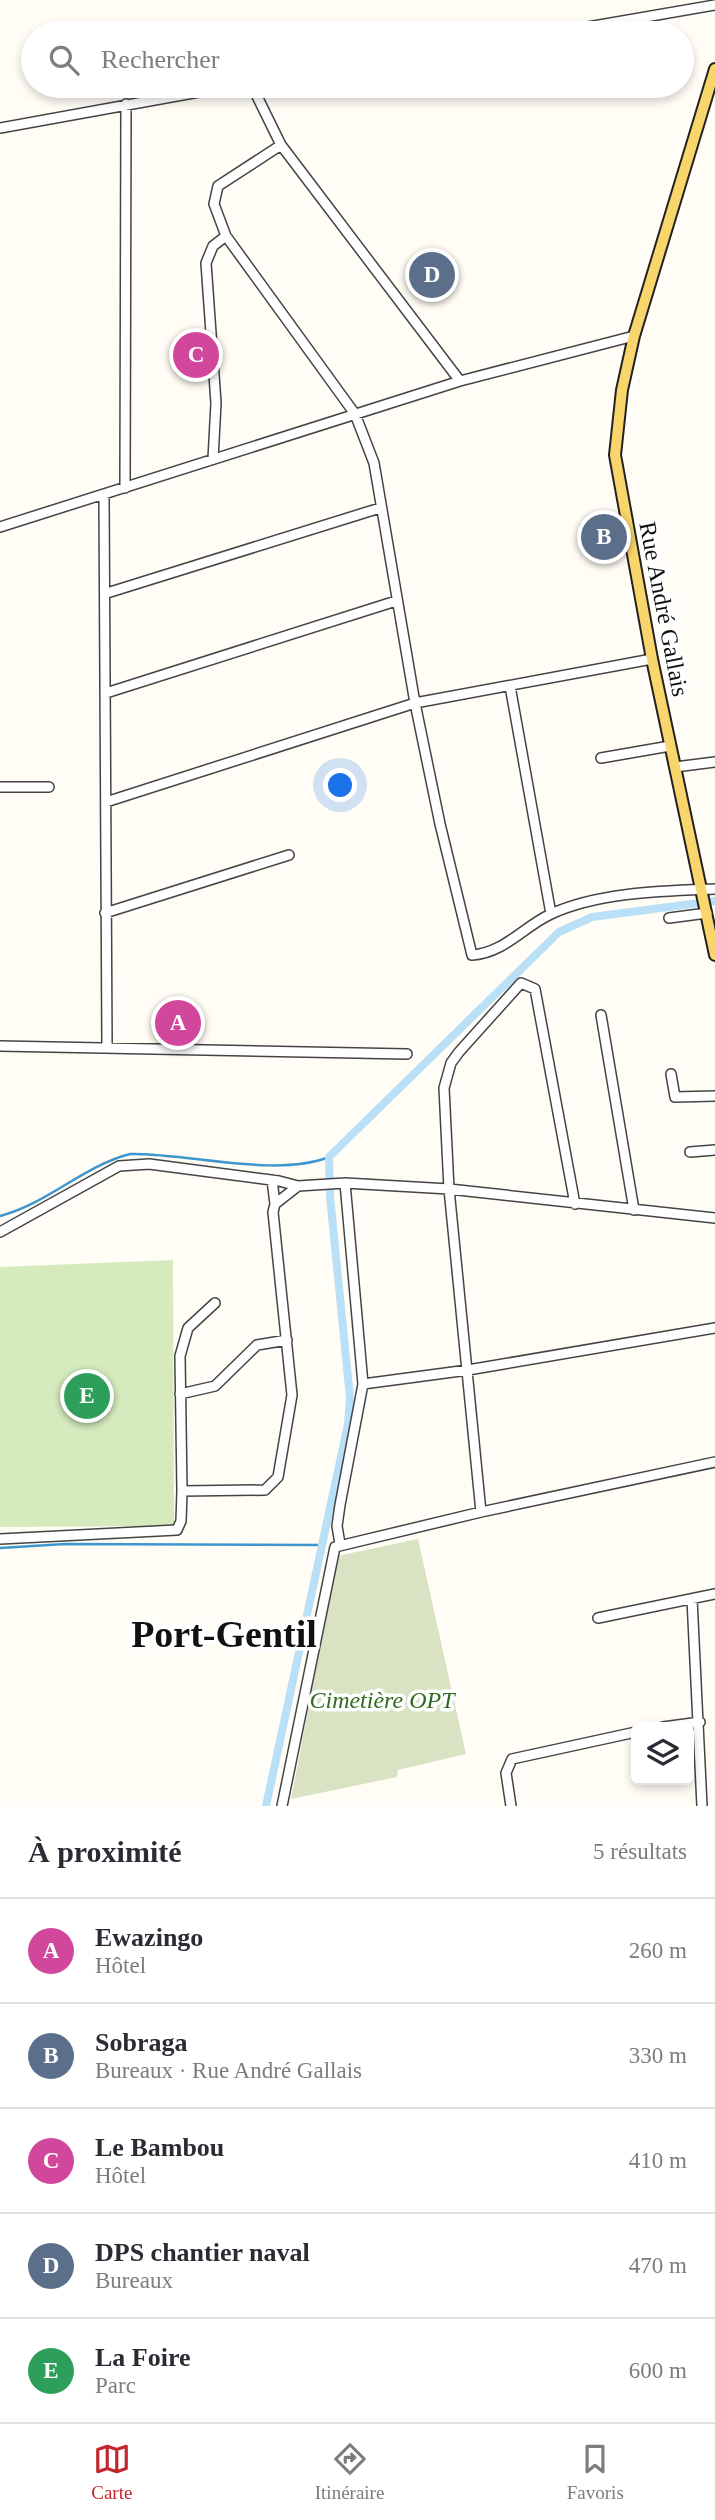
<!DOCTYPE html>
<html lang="fr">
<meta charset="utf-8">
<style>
body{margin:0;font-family:Georgia,serif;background:#f7f7f7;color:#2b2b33}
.controls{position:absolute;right:21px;bottom:21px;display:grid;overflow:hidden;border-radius:10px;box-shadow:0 4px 10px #0003}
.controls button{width:63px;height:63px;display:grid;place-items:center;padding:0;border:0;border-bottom:2px solid #e1e1e2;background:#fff;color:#2b2b33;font:35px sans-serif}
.you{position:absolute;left:341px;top:786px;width:24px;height:24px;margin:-18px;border:5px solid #fff;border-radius:50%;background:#1a73e8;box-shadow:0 0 0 10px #1a73e833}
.badge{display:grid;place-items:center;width:46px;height:46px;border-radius:50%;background:#c4262e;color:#fff;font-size:23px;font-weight:700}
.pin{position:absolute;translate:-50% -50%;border:4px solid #fff;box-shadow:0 2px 7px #0006}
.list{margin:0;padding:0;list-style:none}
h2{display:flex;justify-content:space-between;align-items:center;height:91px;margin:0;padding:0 28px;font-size:30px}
h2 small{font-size:23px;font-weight:400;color:#7c7c81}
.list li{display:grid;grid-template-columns:46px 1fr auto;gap:21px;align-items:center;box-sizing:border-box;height:105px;padding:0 28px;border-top:2px solid #e1e1e2}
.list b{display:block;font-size:26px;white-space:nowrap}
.list p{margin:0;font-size:23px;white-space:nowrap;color:#7c7c81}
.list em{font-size:23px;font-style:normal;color:#7c7c81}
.icon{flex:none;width:38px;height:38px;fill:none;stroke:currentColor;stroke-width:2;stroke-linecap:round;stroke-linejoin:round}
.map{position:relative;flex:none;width:715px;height:1806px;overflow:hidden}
.search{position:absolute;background:#fff;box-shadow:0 4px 10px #0003;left:21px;right:21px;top:21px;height:77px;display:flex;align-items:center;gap:18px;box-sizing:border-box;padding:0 24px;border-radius:38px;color:#7c7c81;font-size:26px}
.sheet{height:616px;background:#fff}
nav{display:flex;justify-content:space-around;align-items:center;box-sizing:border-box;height:98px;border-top:2px solid #e1e1e2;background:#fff;font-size:19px;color:#7c7c81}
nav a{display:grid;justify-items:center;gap:4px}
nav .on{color:#c4262e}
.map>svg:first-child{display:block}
.green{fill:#d5ebbd}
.cemetery{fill:#d9e3c4}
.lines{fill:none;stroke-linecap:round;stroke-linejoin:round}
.stream{stroke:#3f96cf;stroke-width:2.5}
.canal{stroke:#b9e0f7;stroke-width:8}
.minor-casing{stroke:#444;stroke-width:12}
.major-casing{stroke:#222;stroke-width:14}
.minor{stroke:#fff;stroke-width:9}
.major{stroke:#f9d66b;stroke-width:10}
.labels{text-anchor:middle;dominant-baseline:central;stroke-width:7;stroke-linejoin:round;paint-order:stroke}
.street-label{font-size:24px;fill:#111;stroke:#fff}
.park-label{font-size:24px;font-style:italic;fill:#2f6b1f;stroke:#fff}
.town-label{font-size:38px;font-weight:bold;fill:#111;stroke:#fff}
</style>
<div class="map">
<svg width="715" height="1806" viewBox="0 0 715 1806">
<rect width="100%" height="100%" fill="#fffdf5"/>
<path class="green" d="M173 1260 174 1526 0 1527V1267Z"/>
<path class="cemetery" d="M418 1539 466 1754 398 1770 397 1777 291 1799 323 1633 320 1631 337 1556Z"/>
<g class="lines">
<path class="stream" d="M0 1216C47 1204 83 1166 130 1154 190 1153 275 1178 329 1157
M0 1548 65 1544 321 1545"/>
<path class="canal" d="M266 1806 348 1424 350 1398 330 1196 329 1157 559 932 592 917 715 901"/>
<g class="minor-casing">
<path id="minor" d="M553 33 715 5
M252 86 281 145 460 381
M0 128 232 86
M281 145 218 186 214 204 226 236 355 414 374 463 415 703 440 824 472 955C504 953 523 927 551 914 599 892 663 891 715 889
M213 459 216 403 206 263 213 246 226 236
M125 488 126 104
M104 496 107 1048
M0 527 460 381 634 336
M107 593 380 508
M510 686 551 914
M106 693 396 601
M601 758 670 746
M675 767 715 762
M0 787H49
M106 802 415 703 652 659
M105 913 289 855
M669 918 707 913
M601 1015 634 1210
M0 1046 407 1054
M671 1074 675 1097 715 1096
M690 1152 715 1150
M272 1180 275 1204
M0 1232 119 1166 149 1164 279 1181 298 1186
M363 1384 468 1370 715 1328
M180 1394 215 1386 257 1345 287 1340
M182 1491 265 1490 278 1477 292 1395 273 1212 275 1204 298 1186 345 1183 449 1189 715 1218
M481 1512 449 1189 444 1088 451 1063 459 1052 521 983 535 989 575 1204
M0 1539 177 1530 181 1521 182 1491 180 1356 188 1328 215 1303
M340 1544 337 1526 340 1505 363 1384 345 1183
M692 1599 702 1806
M598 1618 715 1594
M663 1727 700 1722
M282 1806 335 1547 481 1512 715 1462
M511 1806 506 1773 512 1759 636 1732"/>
</g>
<g class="major-casing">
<path id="major" d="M715 69 634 336 622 390 615 455 652 659 715 955"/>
</g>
<use href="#minor" class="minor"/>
<use href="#major" class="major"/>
</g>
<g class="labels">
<g class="street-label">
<text transform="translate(664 609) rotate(79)">Rue André Gallais</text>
</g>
<g class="park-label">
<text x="382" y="1700">Cimetière OPT</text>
</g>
<g class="town-label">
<text x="224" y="1634">Port-Gentil</text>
</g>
</g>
</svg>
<div class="controls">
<button><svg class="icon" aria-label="layers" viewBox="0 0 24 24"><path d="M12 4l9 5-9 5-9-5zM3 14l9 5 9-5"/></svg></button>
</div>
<div class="you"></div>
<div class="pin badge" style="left:178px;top:1023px;background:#d1479c">A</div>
<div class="pin badge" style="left:604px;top:537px;background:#5c6f8a">B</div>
<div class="pin badge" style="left:196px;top:355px;background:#d1479c">C</div>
<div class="pin badge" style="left:432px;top:275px;background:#5c6f8a">D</div>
<div class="pin badge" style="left:87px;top:1396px;background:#2e9e5b">E</div>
<div class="search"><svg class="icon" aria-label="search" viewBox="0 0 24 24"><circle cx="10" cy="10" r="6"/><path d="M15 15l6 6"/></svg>Rechercher</div>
</div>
<section class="sheet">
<h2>À proximité<small>5 résultats</small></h2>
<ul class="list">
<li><span class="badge" style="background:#d1479c">A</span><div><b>Ewazingo</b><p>Hôtel</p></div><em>260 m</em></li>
<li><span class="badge" style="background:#5c6f8a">B</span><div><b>Sobraga</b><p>Bureaux · Rue André Gallais</p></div><em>330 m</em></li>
<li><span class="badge" style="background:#d1479c">C</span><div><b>Le Bambou</b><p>Hôtel</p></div><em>410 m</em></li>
<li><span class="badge" style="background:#5c6f8a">D</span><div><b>DPS chantier naval</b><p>Bureaux</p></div><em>470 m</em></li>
<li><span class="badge" style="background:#2e9e5b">E</span><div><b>La Foire</b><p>Parc</p></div><em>600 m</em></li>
</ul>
</section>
<nav>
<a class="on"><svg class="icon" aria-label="map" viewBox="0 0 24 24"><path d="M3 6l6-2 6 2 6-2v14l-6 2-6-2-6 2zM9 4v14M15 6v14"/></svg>Carte</a>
<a><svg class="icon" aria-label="directions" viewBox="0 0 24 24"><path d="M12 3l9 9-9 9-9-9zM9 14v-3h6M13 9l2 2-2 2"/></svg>Itinéraire</a>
<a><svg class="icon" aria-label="saved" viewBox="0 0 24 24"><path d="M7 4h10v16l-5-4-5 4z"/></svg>Favoris</a>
</nav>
